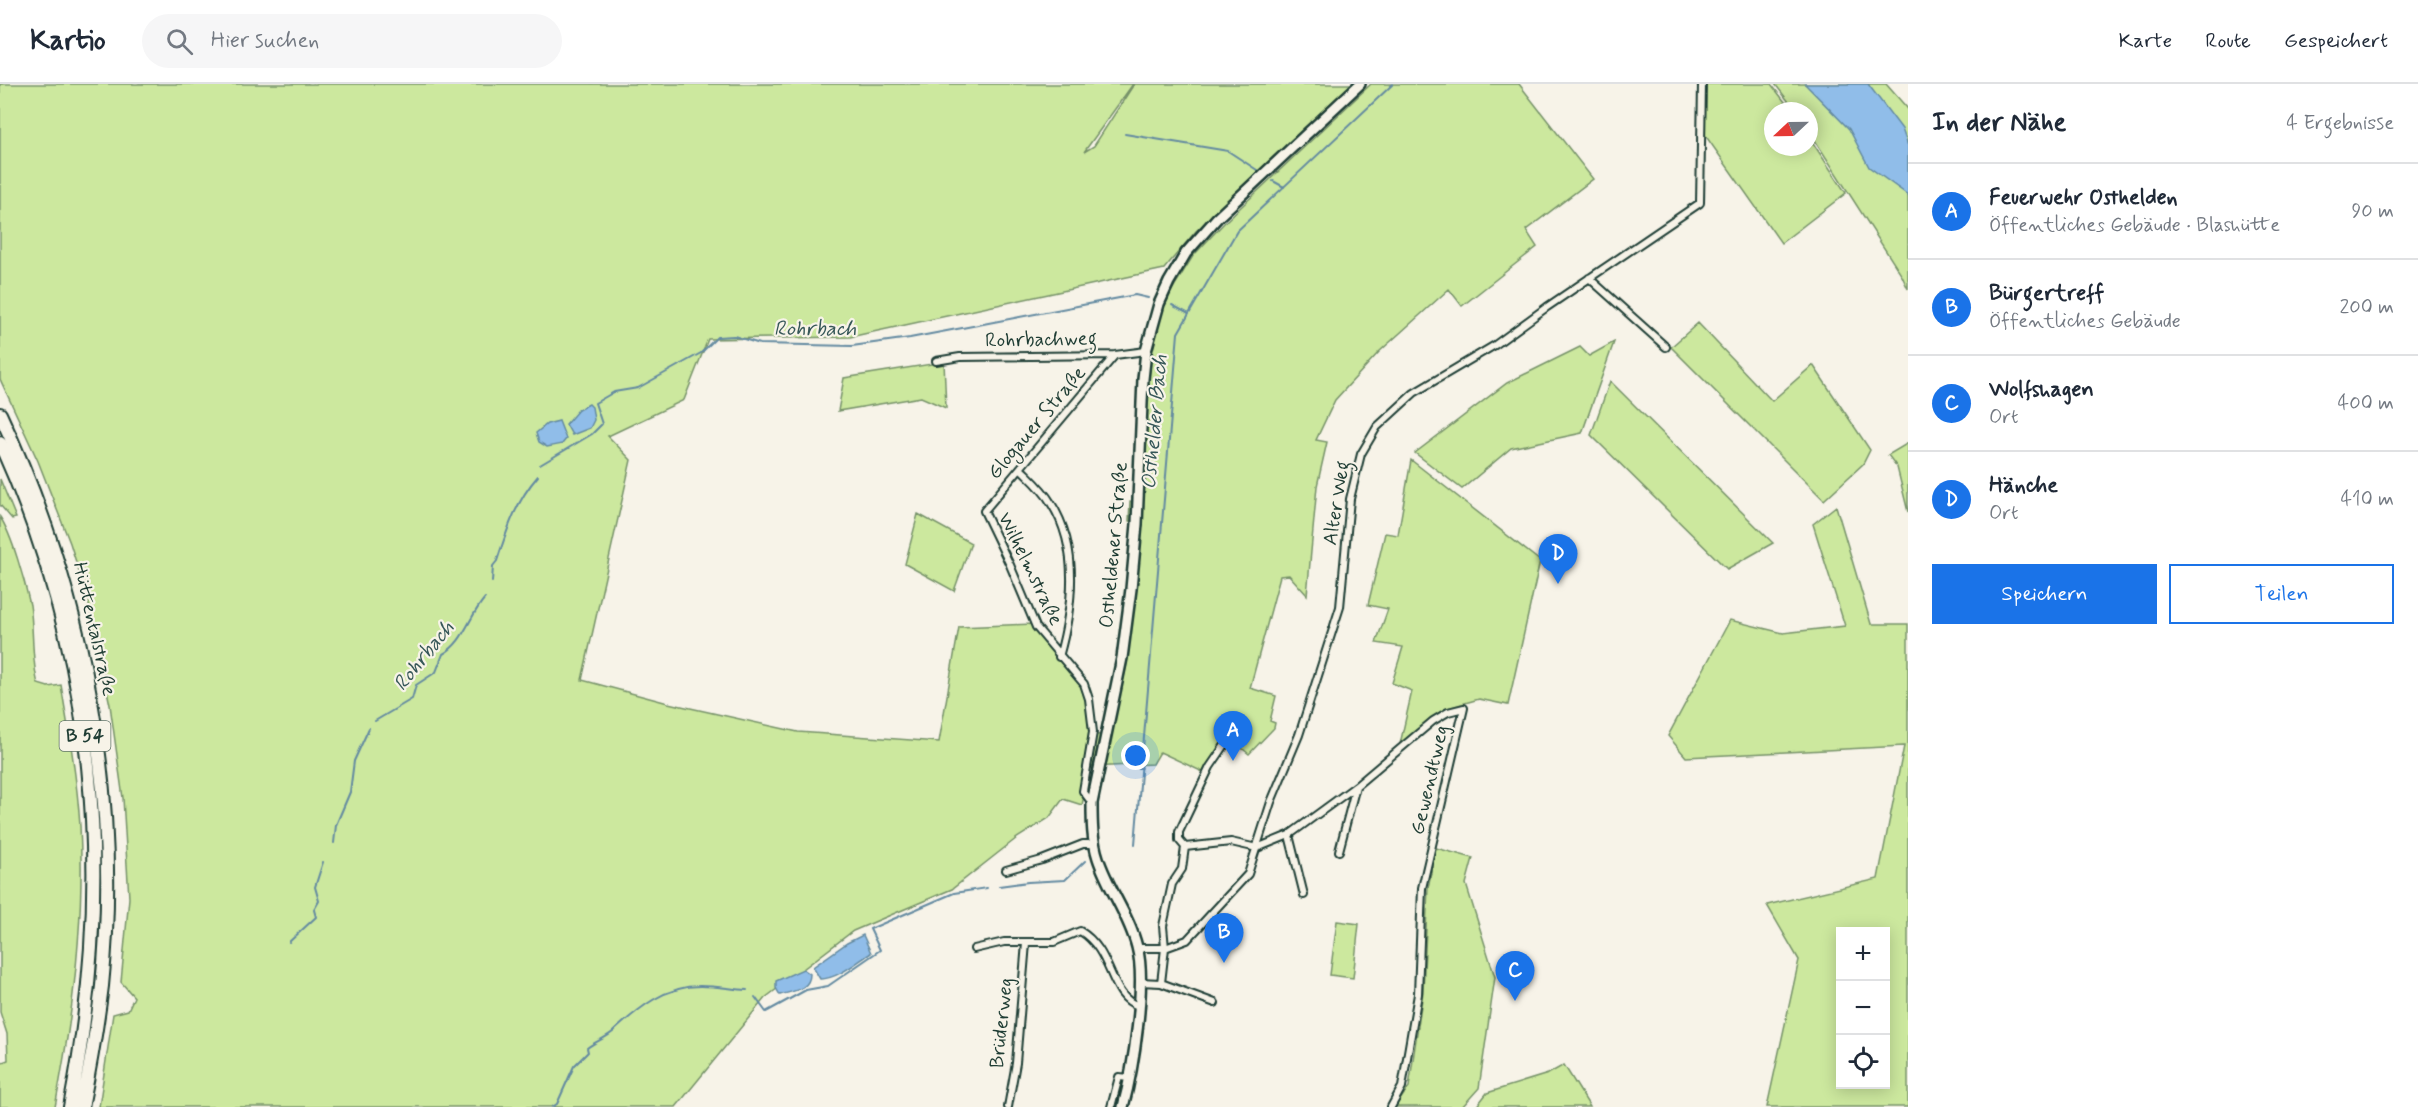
<!DOCTYPE html>
<html lang="de">
<meta charset="utf-8">
<style>
body{margin:0;font-family:Mynerve,sans-serif;background:#f6f6f7;color:#1f2937}
.controls{position:absolute;right:18px;bottom:18px;display:grid;overflow:hidden;border-radius:0px;box-shadow:0 3px 15px #0003}
.controls button{width:54px;height:54px;display:grid;place-items:center;padding:0;border:0;border-bottom:2px solid #e0e1e3;background:#fff;color:#1f2937;font:30px sans-serif}
.compass{position:absolute;left:1764px;top:18px;width:54px;height:54px;border-radius:50%;background:#fff;box-shadow:0 3px 15px #0003;rotate:248deg}
.you{position:absolute;left:1136px;top:672px;width:21px;height:21px;margin:-15px;border:4px solid #fff;border-radius:50%;background:#1a73e8;box-shadow:0 0 0 9px #1a73e833}
.badge{display:grid;place-items:center;width:39px;height:39px;border-radius:50%;background:#1a73e8;color:#fff;font-size:20px;font-weight:700}
.pin{position:absolute;translate:-50% -50px;filter:drop-shadow(0 2px 3px #0008)}
.pin::after{content:'';position:absolute;top:32px;width:21px;height:18px;background:inherit;clip-path:polygon(0 0,100% 0,50% 100%)}
.list{margin:0;padding:0;list-style:none}
h2{display:flex;justify-content:space-between;align-items:center;height:78px;margin:0;padding:0 24px;font-size:26px}
h2 small{font-size:20px;font-weight:400;color:#747a83}
.list li{display:grid;grid-template-columns:39px 1fr auto;gap:18px;align-items:center;box-sizing:border-box;height:96px;padding:0 24px;border-top:2px solid #e0e1e3}
.list b{display:block;font-size:22px;white-space:nowrap}
.list p{margin:0;font-size:20px;white-space:nowrap;color:#747a83}
.list em{font-size:20px;font-style:normal;color:#747a83}
.actions{display:flex;gap:12px;padding:18px 24px}
.actions a{flex:1;padding:14px 0;border:2px solid #1a73e8;border-radius:0px;text-align:center;font-size:21px;color:#1a73e8}
.actions .main{background:#1a73e8;color:#fff}
.icon{flex:none;width:33px;height:33px;fill:none;stroke:currentColor;stroke-width:2;stroke-linecap:round;stroke-linejoin:round}
.map{position:relative;flex:none;width:1908px;height:1023px;overflow:hidden}
header{display:flex;align-items:center;gap:36px;box-sizing:border-box;height:84px;padding:0 30px;background:#fff;border-bottom:2px solid #e0e1e3}
header strong{font-size:28px}
nav{display:flex;gap:33px;margin-inline-start:auto;font-size:21px}
.search{width:420px;height:54px;background:#f6f6f7;display:flex;align-items:center;gap:15px;box-sizing:border-box;padding:0 21px;border-radius:33px;color:#747a83;font-size:22px}
main{display:flex}
aside{flex:1;background:#fff}
.map>svg:first-child{display:block}
.green{fill:#cce89e;stroke:#769269;stroke-width:1.5;fill-rule:evenodd}
.water{fill:#90bde9;stroke:#638aa1;stroke-width:1.5}
.lines{fill:none;stroke-linecap:round;stroke-linejoin:round}
.stream{stroke:#638aa1;stroke-width:2}
.street-casing{stroke:#1f3d34;stroke-width:10}
.secondary-casing{stroke:#1f3d34;stroke-width:14}
.highway-casing{stroke:#1f3d34;stroke-width:16}
.street{stroke:#f7f3e8;stroke-width:6}
.secondary{stroke:#f7f3e8;stroke-width:9}
.highway{stroke:#f7f3e8;stroke-width:12}
.labels{text-anchor:middle;dominant-baseline:central;stroke-width:4.5;stroke-linejoin:round;paint-order:stroke}
.shield{fill:#f7f3e8;stroke:#60746a;stroke-width:1.5}
.shield-label{font-size:18px;font-weight:bold;fill:#1f3d34}
.street-label{font-size:20px;fill:#1f3d34;stroke:#f7f3e8}
.water-label{font-size:21px;font-style:italic;fill:#365758;stroke:#f7f3e8}
</style>
<header>
<strong>Kartio</strong>
<div class="search"><svg class="icon" aria-label="search" viewBox="0 0 24 24"><circle cx="10" cy="10" r="6"/><path d="M15 15l6 6"/></svg>Hier suchen</div>
<nav><a>Karte</a><a>Route</a><a>Gespeichert</a></nav>
</header>
<main>
<div class="map">
<svg width="1908" height="1023" viewBox="0 0 1908 1023">
<rect width="100%" height="100%" fill="#f7f3e8"/>
<filter id="ink" filterUnits="userSpaceOnUse"><feTurbulence type="fractalNoise" baseFrequency=".0167" numOctaves="2"/><feDisplacementMap in="SourceGraphic" scale="12" xChannelSelector="R" yChannelSelector="G"/><feConvolveMatrix kernelMatrix="1 2 1 2 8 2 1 2 1" color-interpolation-filters="sRGB"/></filter>
<g filter="url(#ink)">
<path class="green" d="M0 0H1133L1084 68 1094 62 1134 0H1355L1196 147 1164 185 850 253 708 255 684 316 608 352 631 376 582 596 668 619 798 648 939 658 959 543 1034 540 1086 600 1096 651 1111 650 1127 580 1142 440 1129 437 1130 417 1143 419 1147 307 1156 243 1167 214 1193 172 1225 138 1371 0H1519L1593 95 1526 146 1537 163 1462 222 1449 205 1379 268 1335 316 1316 356 1327 358 1317 402 1307 511 1289 491 1280 492 1250 604 1276 612 1270 637 1275 639 1274 644 1249 670 1227 652 1203 688 1160 668 1153 680 1090 683 1082 721 1063 715 1049 734 1017 754 952 805 853 847 765 914 676 1023H99L113 930 128 926 134 913 121 898 129 814 123 714 110 621 88 516 70 459 38 377 0 295Z
M1705 0H1771L1792 27H1773V63H1809V53L1846 109 1781 159 1705 51Z
M1775 0H1886L1908 25V205L1902 192 1809 47V27H1796Z
M1698 239 1772 317 1813 281 1870 366 1863 380 1824 416 1671 263Z
M1614 258 1582 349 1511 364 1462 405 1415 369 1507 299 1580 263 1589 272Z
M944 278 946 324 921 313 838 327 844 294Z
M1610 297 1773 459 1727 485 1591 351Z
M1908 359V428L1897 383 1888 371Z
M1411 376 1540 477 1508 621 1479 615 1444 625 1400 660 1412 607 1392 599 1403 563 1376 559 1388 525 1368 521 1385 449 1398 451Z
M0 395 16 434 12 435 0 421Z
M1836 422 1871 540H1908V1023H1767L1799 876 1767 821 1878 795 1904 662 1686 673 1668 652 1730 536 1783 549 1845 542 1813 440ZM1840 848H1886V1000H1840Z
M918 430 971 459 954 507 905 480Z
M0 433C12 451 25 498 30 521 34 547 31 574 38 600L48 603 61 601C69 648 77 695 80 742 85 835 73 931 55 1023H0V979L8 976 7 950 0 928Z
M1436 764 1473 774 1466 800 1495 893 1479 1004 1462 1023H1395L1409 1003 1423 908 1428 804Z
M1337 837 1359 840 1353 894 1330 891Z
M1564 981 1590 1023H1476L1487 1009 1548 990Z"/>
<path class="water" d="M1805 0H1868L1902 45 1908 62V111L1869 83 1849 45Z
M589 320 592 323 594 336 590 344 572 351 566 340 578 326Z
M559 337 566 355 562 360 547 363 539 358 536 349 547 340Z
M863 851 871 869C857 878 838 895 820 895L813 883 847 859Z
M803 885 810 890C810 906 793 907 780 911L776 904V897Z"/>
<g class="lines">
<path class="stream" d="M1125 50 1228 67 1257 86
M1273 97 1284 103
M1172 221 1189 230
M540 381 592 350 602 340 595 319 614 308 638 304 701 269 717 253 734 252 760 260 852 262 910 254 1135 211 1148 214
M492 498 493 482 497 477C507 446 516 417 538 392
M375 637 412 615 416 601 436 588 443 570C464 559 469 532 485 514
M1130 684H1142
M334 759 336 741 350 708 354 677 369 644
M1135 760 1178 249 1237 147 1393 0
M999 802 1028 798 1065 796 1085 777
M289 858 316 833 314 826 319 817 315 803 323 778
M755 913 766 928 806 906 828 902 880 866 870 845 954 809 987 804
M552 1023 557 1020 574 982 588 968 587 964C596 957 607 954 615 946 639 924 665 902 700 902 716 902 732 905 747 906"/>
<g class="street-casing">
<path id="street" d="M1589 194 1666 263
M936 277 960 273 1115 271 1146 267
M1020 384C1031 395 1043 405 1051 419 1080 464 1073 523 1059 573
M1092 719 1083 707 1093 648 1089 615 1084 600 1036 543 1010 481 984 427 1115 271
M1289 751 1304 811
M1185 763 1231 758 1257 764 1289 751 1356 702 1433 637 1448 628 1464 624 1422 804 1418 910 1402 1003 1391 1023
M1339 767 1356 702
M1006 786 1042 776 1083 760H1094
M1138 864H1165L1187 856 1248 790 1271 718 1299 651 1340 523 1350 415 1361 370 1377 343 1414 309 1495 261 1547 223 1700 119 1702 0
M974 865 1004 858H1054L1080 847C1114 867 1108 913 1139 922
M1140 898 1161 899 1215 919
M1161 899 1165 864 1163 842 1172 800 1182 785 1185 763 1179 756V748L1210 683 1227 658
M1008 1023 1016 979 1026 859
M1111 1023 1119 993 1130 994"/>
</g>
<g class="secondary-casing">
<path id="secondary" d="M1123 1023C1133 986 1147 899 1137 863 1129 831 1108 805 1098 774 1092 756 1092 738 1092 719L1122 574 1131 505 1137 440 1143 295 1146 267 1159 220 1169 198 1186 169 1217 134 1360 0"/>
</g>
<g class="highway-casing">
<path id="highway" d="M0 330C83 507 122 706 102 902 97 943 90 983 82 1023
M0 359C97 574 115 792 70 1023"/>
</g>
<use href="#street" class="street"/>
<use href="#secondary" class="secondary"/>
<use href="#highway" class="highway"/>
</g>
</g>
<g class="labels">
<rect class="shield" x="59.5" y="637" width="51" height="30" rx="4.5"/>
<g class="shield-label">
<text x="85" y="652">B 54</text>
</g>
<g class="street-label">
<text transform="translate(1041 256) rotate(-1)">Rohrbachweg</text>
<text transform="translate(1037 339) rotate(-50)">Glogauer Straße</text>
<text transform="translate(1337 419) rotate(-81)">Alter Weg</text>
<text transform="translate(1114 461) rotate(-85)">Ostheldener Straße</text>
<text transform="translate(1030 485) rotate(64)">Wilhelmstraße</text>
<text transform="translate(94 545) rotate(77)">Hüttentalstraße</text>
<text transform="translate(1430 696) rotate(-77)">Gewendtweg</text>
<text transform="translate(1002 939) rotate(-84)">Brüderweg</text>
</g>
<g class="water-label">
<text x="815" y="245">Rohrbach</text>
<text transform="translate(1155 338) rotate(-85)">Osthelder Bach</text>
<text transform="translate(424 572) rotate(-51)">Rohrbach</text>
</g>
</g>
</svg>
<div class="controls">
<button>+</button>
<button>−</button>
<button><svg class="icon" aria-label="locate" viewBox="0 0 24 24"><circle cx="12" cy="12" r="6"/><path d="M12 2v4M12 18v4M2 12h4M18 12h4"/></svg></button>
</div>
<svg class="compass" viewBox="-18 -18 36 36"><path d="M0-13l5 13h-10z" fill="#e53935"/><path d="M0 13l5-13h-10z" fill="#747a83"/></svg>
<div class="you"></div>
<div class="pin badge" style="left:1233px;top:677px">A</div>
<div class="pin badge" style="left:1224px;top:879px">B</div>
<div class="pin badge" style="left:1515px;top:917px">C</div>
<div class="pin badge" style="left:1558px;top:500px">D</div>
</div>
<aside>
<h2>In der Nähe<small>4 Ergebnisse</small></h2>
<ul class="list">
<li><span class="badge">A</span><div><b>Feuerwehr Osthelden</b><p>Öffentliches Gebäude · Blashütte</p></div><em>90 m</em></li>
<li><span class="badge">B</span><div><b>Bürgertreff</b><p>Öffentliches Gebäude</p></div><em>200 m</em></li>
<li><span class="badge">C</span><div><b>Wolfshagen</b><p>Ort</p></div><em>400 m</em></li>
<li><span class="badge">D</span><div><b>Hänche</b><p>Ort</p></div><em>410 m</em></li>
</ul>
<div class="actions"><a class="main">Speichern</a><a>Teilen</a></div>
</aside>
</main>
